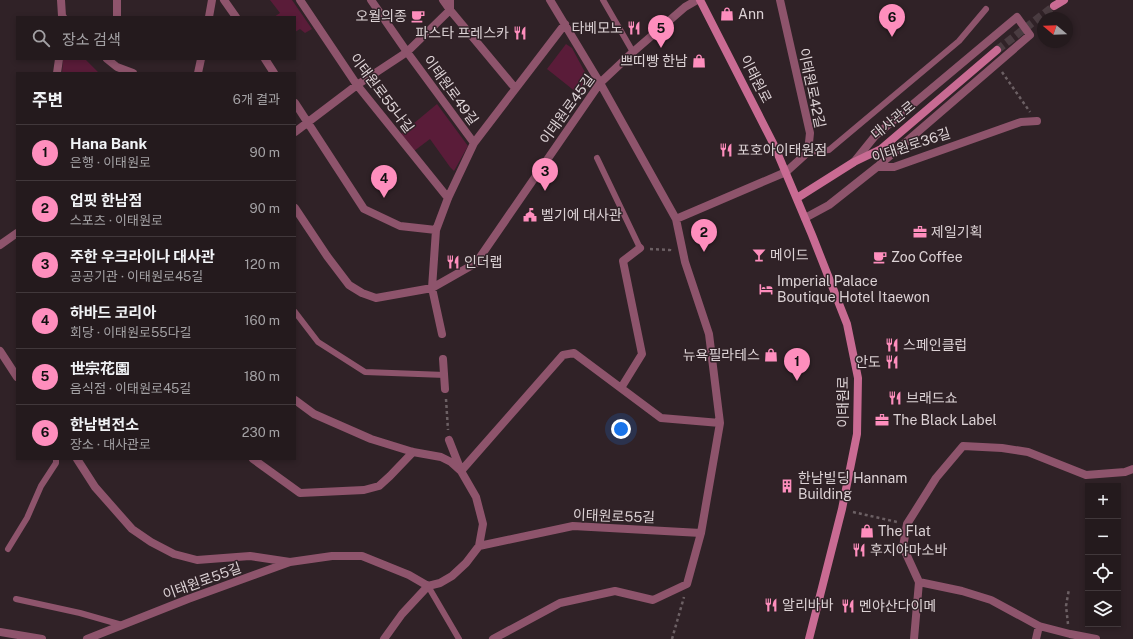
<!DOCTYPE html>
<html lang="ko">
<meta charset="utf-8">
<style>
body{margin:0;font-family:"Public Sans","Noto Sans KR",sans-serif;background:#2c2326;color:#f1f3f6}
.controls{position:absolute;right:12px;bottom:12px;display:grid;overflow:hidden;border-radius:0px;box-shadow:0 2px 6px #0003}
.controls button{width:36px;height:36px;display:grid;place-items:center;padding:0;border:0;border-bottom:1px solid #41383b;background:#241a1d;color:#f1f3f6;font:20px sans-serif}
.compass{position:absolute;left:1037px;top:12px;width:36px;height:36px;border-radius:50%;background:#241a1d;box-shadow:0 2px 6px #0003;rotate:289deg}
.you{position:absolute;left:621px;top:429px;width:14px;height:14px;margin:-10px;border:3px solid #fff;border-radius:50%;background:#1a73e8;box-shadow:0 0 0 6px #1a73e833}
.badge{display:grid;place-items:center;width:26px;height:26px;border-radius:50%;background:#fe8ebd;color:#111;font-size:13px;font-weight:700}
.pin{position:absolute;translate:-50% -33px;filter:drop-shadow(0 1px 2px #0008)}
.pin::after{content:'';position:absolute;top:21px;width:14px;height:12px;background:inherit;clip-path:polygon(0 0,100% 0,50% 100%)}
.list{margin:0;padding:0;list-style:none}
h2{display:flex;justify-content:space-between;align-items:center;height:52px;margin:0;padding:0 16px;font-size:17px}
h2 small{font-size:13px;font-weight:400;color:#a3a1a4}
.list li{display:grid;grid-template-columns:26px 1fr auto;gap:12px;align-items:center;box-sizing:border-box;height:56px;padding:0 16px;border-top:1px solid #41383b}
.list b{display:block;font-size:15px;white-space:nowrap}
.list p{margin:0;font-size:13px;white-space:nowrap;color:#a3a1a4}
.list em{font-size:13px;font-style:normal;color:#a3a1a4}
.icon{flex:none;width:22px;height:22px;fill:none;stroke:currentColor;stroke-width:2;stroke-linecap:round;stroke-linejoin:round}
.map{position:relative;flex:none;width:1133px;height:639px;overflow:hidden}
.search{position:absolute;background:#241a1d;box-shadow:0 2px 6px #0003;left:16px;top:16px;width:280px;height:44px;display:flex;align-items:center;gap:10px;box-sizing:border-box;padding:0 14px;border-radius:0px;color:#a3a1a4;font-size:15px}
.panel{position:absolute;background:#241a1d;box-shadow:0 2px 6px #0003;left:16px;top:72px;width:280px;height:388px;border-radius:0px}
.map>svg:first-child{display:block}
.green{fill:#5a1c39}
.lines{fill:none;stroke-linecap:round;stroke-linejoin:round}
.secondary-tunnel{stroke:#4a3c41;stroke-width:8;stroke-dasharray:8 4;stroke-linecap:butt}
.path{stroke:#6c6064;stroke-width:2.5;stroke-dasharray:3 3;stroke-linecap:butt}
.lane{stroke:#8e546c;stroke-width:6}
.street{stroke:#8e546c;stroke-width:8}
.secondary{stroke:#c96b93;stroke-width:8}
.labels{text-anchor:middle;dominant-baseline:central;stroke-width:3;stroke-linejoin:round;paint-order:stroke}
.poi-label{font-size:14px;fill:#dcd2d5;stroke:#302227;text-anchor:start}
.street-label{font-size:14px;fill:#dcd2d5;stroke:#302227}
</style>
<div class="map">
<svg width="1133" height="639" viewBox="0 0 1133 639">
<rect width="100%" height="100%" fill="#302227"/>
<path class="green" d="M270 0H292L312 29 305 33 300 29 295 32V17H274L280 13Z
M566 44 572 48 587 76 581 96 547 69Z
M63 59H85L99 73H62Z
M437 104 468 146 454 171 450 167 430 139 414 151 401 134Z"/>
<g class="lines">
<path class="secondary-tunnel" d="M997 50 1054 6"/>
<path class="path" d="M1002 72 1030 112
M650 249 670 250V247
M446 399 448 430
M853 512 897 522
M1068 624 1066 606 1069 589
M672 639 684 597"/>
<path class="lane" d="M603 0 633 52
M808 152 829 150 959 41 986 9
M597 158 640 248
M295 312 318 342 365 372 445 375
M8 549 27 518 41 486 56 463V459
M428 586 459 639
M16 599 80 613 122 625"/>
<path class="street" d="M61 0 62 16 63 17
M224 0 236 17
M300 0 357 85 448 198
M371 0 407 52 474 143
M443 0 450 10 515 88
M117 17V0
M209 17 212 0
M107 59 117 67 133 73
M265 59 274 73
M57 73 59 59
M198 73 201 59
M295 103 364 209 400 226 436 230
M295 132 357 85 407 52 450 10V0
M877 167H894L1021 122 1037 121
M295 208 327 256 349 285 362 293 376 298 432 288 476 263 600 83 633 52 685 7 697 0
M805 218 829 205 877 167 1030 35 1017 17 875 136 854 162
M676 219 786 172 808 152 810 133 780 0
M0 245 17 233
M442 334 432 288 436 230 448 198 474 143 565 24
M0 351 17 377
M443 359 445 389
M621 388 642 354 623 261 640 248
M295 400 314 414 371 439 413 452 441 457 451 462 461 471 476 497 483 524 479 546
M449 440 460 468
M77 459 95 487 132 529 151 542 174 554 197 560 250 556 290 562
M253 459 300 493 364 490 379 486 390 476 413 452
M461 471 563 355 574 353 661 418 720 423
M919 582 962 591 991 600 1039 626 1070 634 1096 639
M0 632 42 639
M87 639 188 599 290 562 332 556H362L409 575 428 586
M384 639 402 614 428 586 440 583 452 576 466 563 479 546 573 526 701 533
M493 639 560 603 615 591 653 600 687 584 701 533 720 423 709 334 685 262 676 219 600 83 550 0
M914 639 919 582 903 547 907 524 936 478 963 446 1002 448 1028 452 1086 475 1125 472 1133 469
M1036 639 1039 626"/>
<path class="secondary" d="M700 0 774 145 812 235 847 324 858 378 857 434 842 509 809 639
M1054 6 1064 0
M797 198 854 162 881 149 997 50"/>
</g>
<defs>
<g id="shop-bare" transform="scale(1.08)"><path d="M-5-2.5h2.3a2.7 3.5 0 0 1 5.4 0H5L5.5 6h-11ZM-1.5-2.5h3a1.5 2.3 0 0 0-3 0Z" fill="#fe8ebd" stroke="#302227" stroke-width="2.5" paint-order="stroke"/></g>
<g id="cafe-bare" transform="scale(1.08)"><path d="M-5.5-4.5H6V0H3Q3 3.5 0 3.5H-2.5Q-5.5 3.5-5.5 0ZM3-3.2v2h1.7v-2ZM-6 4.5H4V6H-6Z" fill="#fe8ebd" stroke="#302227" stroke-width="2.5" paint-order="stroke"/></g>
<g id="restaurant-bare" transform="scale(1.08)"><path d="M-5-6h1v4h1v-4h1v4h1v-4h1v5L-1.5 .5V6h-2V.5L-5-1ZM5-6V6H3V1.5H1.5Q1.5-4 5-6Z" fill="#fe8ebd" stroke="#302227" stroke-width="2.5" paint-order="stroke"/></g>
<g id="civic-bare" transform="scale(1.08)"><path d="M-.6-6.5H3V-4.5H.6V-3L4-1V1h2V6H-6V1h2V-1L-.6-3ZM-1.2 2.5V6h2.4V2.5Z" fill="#fe8ebd" stroke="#302227" stroke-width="2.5" paint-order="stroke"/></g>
<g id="office-bare" transform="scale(1.08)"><path d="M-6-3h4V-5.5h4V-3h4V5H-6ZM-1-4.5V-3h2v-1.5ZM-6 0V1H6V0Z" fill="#fe8ebd" stroke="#302227" stroke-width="2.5" paint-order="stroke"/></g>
<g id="bar-bare" transform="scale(1.08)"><path d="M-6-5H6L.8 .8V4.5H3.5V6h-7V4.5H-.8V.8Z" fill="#fe8ebd" stroke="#302227" stroke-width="2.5" paint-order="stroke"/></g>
<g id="hotel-bare" transform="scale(1.08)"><path d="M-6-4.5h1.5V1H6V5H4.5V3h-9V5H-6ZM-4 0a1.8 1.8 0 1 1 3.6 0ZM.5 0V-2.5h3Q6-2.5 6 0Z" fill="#fe8ebd" stroke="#302227" stroke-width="2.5" paint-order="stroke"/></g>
<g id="building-bare" transform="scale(1.08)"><path d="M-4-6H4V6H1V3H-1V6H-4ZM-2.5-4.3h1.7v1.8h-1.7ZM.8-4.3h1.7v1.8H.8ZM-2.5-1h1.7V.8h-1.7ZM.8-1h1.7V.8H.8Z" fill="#fe8ebd" stroke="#302227" stroke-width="2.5" paint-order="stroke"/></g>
</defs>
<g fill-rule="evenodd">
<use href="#shop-bare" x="727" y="14"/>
<use href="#cafe-bare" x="418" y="16"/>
<use href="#restaurant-bare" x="634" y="28"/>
<use href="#restaurant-bare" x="520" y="33"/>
<use href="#shop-bare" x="699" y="61"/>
<use href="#restaurant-bare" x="726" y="150"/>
<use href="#civic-bare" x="530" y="215"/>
<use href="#office-bare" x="920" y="232"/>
<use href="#bar-bare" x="759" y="255"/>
<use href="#cafe-bare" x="880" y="257"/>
<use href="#restaurant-bare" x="453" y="262"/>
<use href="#hotel-bare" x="766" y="289"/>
<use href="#restaurant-bare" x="892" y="345"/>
<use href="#shop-bare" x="771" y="355"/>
<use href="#restaurant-bare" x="892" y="362"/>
<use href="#restaurant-bare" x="895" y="398"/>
<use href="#office-bare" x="882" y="420"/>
<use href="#building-bare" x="787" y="486"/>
<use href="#shop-bare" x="867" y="531"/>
<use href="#restaurant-bare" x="859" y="550"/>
<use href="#restaurant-bare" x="771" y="605"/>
<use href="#restaurant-bare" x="848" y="606"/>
</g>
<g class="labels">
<g class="poi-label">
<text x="738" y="14">Ann</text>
<text x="407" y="16" text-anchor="end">오월의종</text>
<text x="623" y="28" text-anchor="end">타베모노</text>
<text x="509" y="33" text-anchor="end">파스타 프레스카</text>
<text x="688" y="61" text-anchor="end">쁘띠빵 한남</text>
<text x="737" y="150">포호아이태원점</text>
<text x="541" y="215">벨기에 대사관</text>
<text x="931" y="232">제일기획</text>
<text x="770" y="255">메이드</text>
<text x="891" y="257">Zoo Coffee</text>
<text x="464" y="262">인더랩</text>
<text x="777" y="281">Imperial Palace<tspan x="777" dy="16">Boutique Hotel Itaewon</tspan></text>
<text x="903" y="345">스페인클럽</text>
<text x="760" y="355" text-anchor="end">뉴욕필라테스</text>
<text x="881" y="362" text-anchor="end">안도</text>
<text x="906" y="398">브래드쇼</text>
<text x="893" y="420">The Black Label</text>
<text x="798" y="478">한남빌딩 Hannam<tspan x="798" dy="16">Building</tspan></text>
<text x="878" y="531">The Flat</text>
<text x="870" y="550">후지야마소바</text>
<text x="782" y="605">알리바바</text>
<text x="859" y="606">멘야산다이메</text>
</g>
<g class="street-label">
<text transform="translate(756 79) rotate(63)">이태원로</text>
<text transform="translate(812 88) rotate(78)">이태원로42길</text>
<text transform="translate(451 90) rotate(54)">이태원로49길</text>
<text transform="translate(382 93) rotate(53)">이태원로55나길</text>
<text transform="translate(567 109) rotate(-54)">이태원로45길</text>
<text transform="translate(893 120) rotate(-39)">대사관로</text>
<text transform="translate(911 145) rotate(-18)">이태원로36길</text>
<text transform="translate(843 402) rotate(-90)">이태원로</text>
<text transform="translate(614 516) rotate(2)">이태원로55길</text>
<text transform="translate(202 581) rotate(-20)">이태원로55길</text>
</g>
</g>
</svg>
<div class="controls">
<button>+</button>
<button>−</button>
<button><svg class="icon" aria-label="locate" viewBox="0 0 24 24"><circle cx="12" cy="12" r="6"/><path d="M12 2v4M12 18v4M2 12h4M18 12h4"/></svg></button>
<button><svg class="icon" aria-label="layers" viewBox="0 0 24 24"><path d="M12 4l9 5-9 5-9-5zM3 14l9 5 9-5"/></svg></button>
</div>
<svg class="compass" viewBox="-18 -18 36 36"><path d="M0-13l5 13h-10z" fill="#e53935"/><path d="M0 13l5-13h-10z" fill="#a3a1a4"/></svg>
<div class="you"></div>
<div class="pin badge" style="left:797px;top:381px">1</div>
<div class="pin badge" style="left:704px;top:252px">2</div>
<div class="pin badge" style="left:545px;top:191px">3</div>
<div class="pin badge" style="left:384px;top:198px">4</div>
<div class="pin badge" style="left:661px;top:48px">5</div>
<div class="pin badge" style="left:892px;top:37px">6</div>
<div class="search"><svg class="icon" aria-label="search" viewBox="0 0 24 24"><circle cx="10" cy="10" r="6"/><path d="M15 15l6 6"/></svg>장소 검색</div>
<section class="panel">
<h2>주변<small>6개 결과</small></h2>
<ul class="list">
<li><span class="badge">1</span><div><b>Hana Bank</b><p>은행 · 이태원로</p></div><em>90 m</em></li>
<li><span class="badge">2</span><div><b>업핏 한남점</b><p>스포츠 · 이태원로</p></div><em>90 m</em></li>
<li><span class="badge">3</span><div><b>주한 우크라이나 대사관</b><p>공공기관 · 이태원로45길</p></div><em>120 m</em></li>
<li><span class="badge">4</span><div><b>하바드 코리아</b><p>회당 · 이태원로55다길</p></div><em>160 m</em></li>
<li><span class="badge">5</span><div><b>世宗花園</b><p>음식점 · 이태원로45길</p></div><em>180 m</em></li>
<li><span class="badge">6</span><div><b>한남변전소</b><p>장소 · 대사관로</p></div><em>230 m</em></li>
</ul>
</section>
</div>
